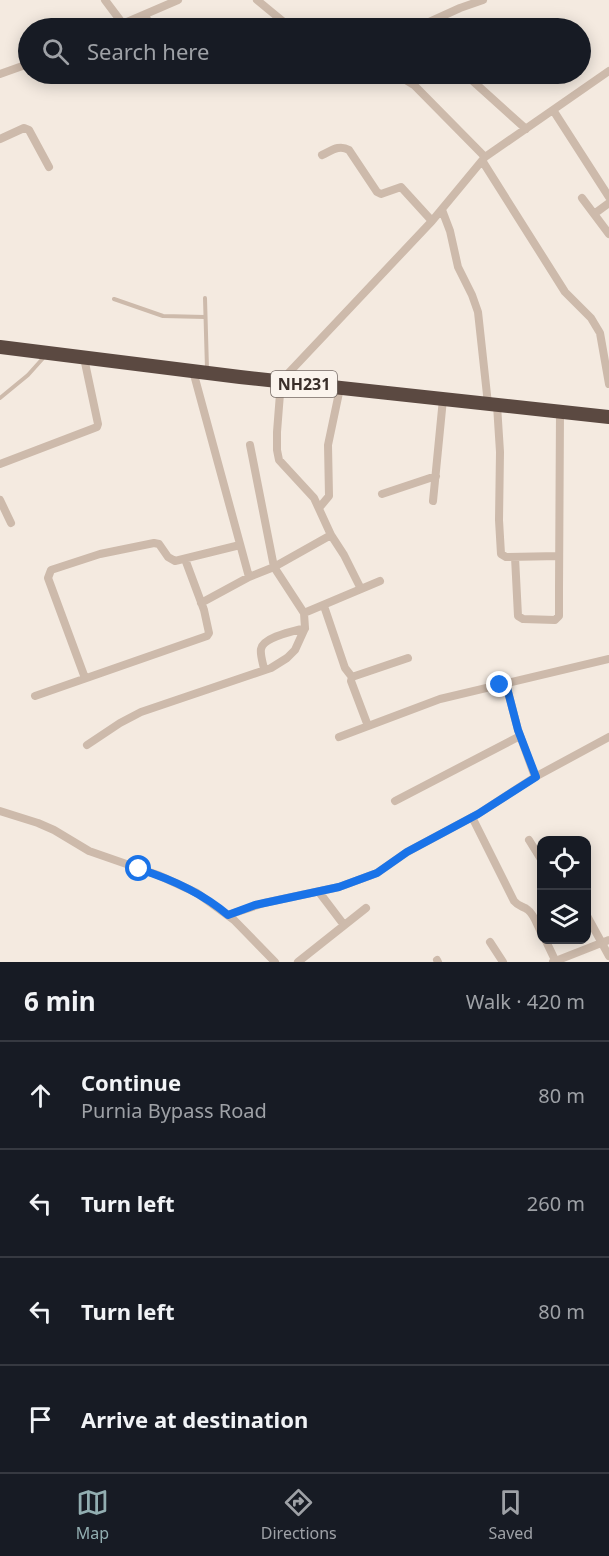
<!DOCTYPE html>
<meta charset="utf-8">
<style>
body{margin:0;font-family:"Noto Sans",sans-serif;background:#20242c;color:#f1f3f6}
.controls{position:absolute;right:18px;bottom:18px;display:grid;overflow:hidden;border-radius:12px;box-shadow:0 3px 15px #0003}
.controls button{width:54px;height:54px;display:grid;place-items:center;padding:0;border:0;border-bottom:2px solid #363941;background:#171b24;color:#f1f3f6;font:30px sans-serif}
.stop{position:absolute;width:18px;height:18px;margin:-14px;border:4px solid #1a73e8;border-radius:50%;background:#fff}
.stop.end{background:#1a73e8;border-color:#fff;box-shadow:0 2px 6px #0008}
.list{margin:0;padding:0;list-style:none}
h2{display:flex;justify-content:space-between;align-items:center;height:78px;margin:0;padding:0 24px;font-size:26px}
h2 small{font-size:20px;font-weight:400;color:#9ea1a6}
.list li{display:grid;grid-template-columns:39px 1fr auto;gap:18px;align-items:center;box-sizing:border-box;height:108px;padding:0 24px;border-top:2px solid #363941}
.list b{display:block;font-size:22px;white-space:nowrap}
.list p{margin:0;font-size:20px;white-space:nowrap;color:#9ea1a6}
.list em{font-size:20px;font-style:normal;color:#9ea1a6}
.icon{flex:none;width:33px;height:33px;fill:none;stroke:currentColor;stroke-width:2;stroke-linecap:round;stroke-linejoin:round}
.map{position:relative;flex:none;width:609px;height:962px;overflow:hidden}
.search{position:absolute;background:#171b24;box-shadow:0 3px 15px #0003;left:18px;right:18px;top:18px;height:66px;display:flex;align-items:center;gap:15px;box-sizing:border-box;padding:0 21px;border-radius:33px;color:#9ea1a6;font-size:22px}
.sheet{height:510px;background:#171b24}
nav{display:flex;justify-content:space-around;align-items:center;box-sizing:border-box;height:84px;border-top:2px solid #363941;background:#171b24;font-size:16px;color:#9ea1a6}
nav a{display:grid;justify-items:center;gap:3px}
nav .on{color:#92aeb1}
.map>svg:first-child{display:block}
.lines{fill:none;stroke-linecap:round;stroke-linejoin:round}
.lane{stroke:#cdbaab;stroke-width:4}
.street{stroke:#cdbaab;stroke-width:8}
.highway{stroke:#5b4941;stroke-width:14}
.route{stroke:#1a73e8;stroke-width:8}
.labels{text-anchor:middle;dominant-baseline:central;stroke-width:6;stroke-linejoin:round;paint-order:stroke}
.shield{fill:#fbf4ed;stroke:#746a64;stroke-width:1.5}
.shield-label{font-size:16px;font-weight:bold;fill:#3a2f2a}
</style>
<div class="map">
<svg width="609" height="962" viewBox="0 0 609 962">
<rect width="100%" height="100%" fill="#f4eae0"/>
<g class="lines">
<path class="lane" d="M147 15 154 28
M205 298 207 369
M114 299 163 316 205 317
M0 398 28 375 45 356"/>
<path class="street" d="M105 0 123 24
M257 0 291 28
M113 28 178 0
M416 28 460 8 483 0
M0 74 28 64
M396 74 414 85 485 157
M465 74 526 129
M553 110 609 197
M0 139 24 128 29 130 49 167
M322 155C331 151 339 144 349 150L377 192 381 194 401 187 432 221
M483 162 565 292 591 318 600 333 609 384
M582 198 609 234
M442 210 450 231 458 267 472 295 478 312 488 404
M594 214 609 203
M193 371 249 577
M497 405 500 452 499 520 501 554 506 557 559 556
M0 464 97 427 98 424 84 358
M382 494 436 476
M0 500 11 523
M433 501 443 399
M319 508 329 496 328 445 340 388
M515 557 518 616 523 619 555 620 559 616V590L560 412
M361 589 344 555 331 535 314 498 279 460 277 450V432L281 381 432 221 485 157 609 71
M201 603 249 577 274 567 331 535
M324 606 345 668 352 677
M304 613 380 581
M264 669C263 663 260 655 261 649 263 637 294 631 305 628
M85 678 48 578 51 570 100 554 154 543 159 544 168 557 175 561 240 545
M506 684 518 730 535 777
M35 696 207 636 209 633 204 610 185 559
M368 726 351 681 352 677 408 658
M339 737 440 699 609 659
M87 745 120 723 141 712 271 668 287 658 295 650 305 628 304 613 274 567 250 445
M395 801 520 736
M0 811 38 823 54 830 89 851 158 875 197 893 234 920 275 962
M472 817 514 901C519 907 523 906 528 910 534 914 538 927 542 934
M529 840 542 861
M319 892 344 925
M586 914 609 956
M228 915 264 903 339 887 377 873 407 852 478 814 535 777 609 737
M545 939 555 960
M490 942 503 962
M437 960 438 962
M298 962 366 908
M553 962 609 940"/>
<path class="highway" d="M0 347 240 377 609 417"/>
</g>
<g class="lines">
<path class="route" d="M139 869C171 879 202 893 228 915L255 905 339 887 377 873 407 852 478 814 536 777 518 730 506 684 500 685"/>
</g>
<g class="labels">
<rect class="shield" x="271" y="371" width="66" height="26" rx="4.5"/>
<g class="shield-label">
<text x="304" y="384">NH231</text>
</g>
</g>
</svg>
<div class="controls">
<button><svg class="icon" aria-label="locate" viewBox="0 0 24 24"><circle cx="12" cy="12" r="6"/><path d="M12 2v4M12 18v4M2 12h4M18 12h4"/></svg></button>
<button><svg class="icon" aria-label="layers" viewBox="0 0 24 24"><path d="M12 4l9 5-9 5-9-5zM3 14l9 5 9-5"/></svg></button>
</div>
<div class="stop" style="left:139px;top:869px"></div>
<div class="stop end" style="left:500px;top:685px"></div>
<div class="search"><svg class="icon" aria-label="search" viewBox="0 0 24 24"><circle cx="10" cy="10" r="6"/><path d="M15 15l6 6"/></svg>Search here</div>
</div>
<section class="sheet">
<h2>6 min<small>Walk · 420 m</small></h2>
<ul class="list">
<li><svg class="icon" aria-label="ahead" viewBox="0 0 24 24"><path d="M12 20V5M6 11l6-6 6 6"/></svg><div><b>Continue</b><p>Purnia Bypass Road</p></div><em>80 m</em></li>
<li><svg class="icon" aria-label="left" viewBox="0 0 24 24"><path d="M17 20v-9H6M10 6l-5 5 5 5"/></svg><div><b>Turn left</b></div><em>260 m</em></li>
<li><svg class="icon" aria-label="left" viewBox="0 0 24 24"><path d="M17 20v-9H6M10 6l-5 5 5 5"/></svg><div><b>Turn left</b></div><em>80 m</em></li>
<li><svg class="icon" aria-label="arrive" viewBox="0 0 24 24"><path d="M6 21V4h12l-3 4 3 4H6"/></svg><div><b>Arrive at destination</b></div></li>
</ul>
</section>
<nav>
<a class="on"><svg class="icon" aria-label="map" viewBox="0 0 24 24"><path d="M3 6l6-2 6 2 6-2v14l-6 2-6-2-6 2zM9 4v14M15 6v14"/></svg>Map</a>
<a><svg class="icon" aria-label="directions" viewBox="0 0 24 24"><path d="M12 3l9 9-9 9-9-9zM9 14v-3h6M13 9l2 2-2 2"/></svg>Directions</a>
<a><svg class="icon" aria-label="saved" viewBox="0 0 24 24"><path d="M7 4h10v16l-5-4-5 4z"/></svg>Saved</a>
</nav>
